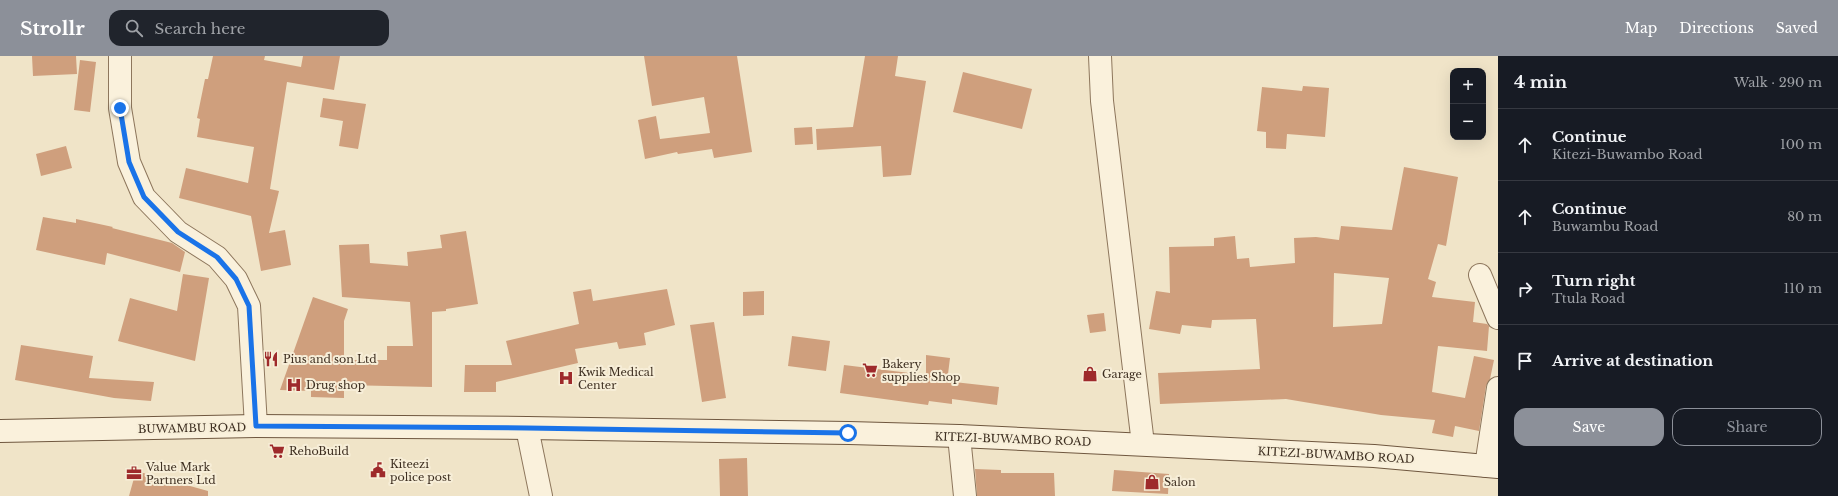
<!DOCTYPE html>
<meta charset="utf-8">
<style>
body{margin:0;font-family:"Libre Baskerville",serif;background:#20242c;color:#f1f3f6}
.controls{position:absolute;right:12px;top:12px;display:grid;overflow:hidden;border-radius:8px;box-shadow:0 4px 16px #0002}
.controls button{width:36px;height:36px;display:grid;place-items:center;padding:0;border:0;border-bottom:1px solid #363941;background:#171b24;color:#f1f3f6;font:20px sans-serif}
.stop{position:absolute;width:12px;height:12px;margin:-9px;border:3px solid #1a73e8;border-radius:50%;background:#fff}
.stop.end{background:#1a73e8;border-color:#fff;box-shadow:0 1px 4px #0008}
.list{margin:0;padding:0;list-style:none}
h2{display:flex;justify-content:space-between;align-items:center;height:52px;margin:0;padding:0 16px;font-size:17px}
h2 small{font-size:13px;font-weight:400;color:#9ea1a6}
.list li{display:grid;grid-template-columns:26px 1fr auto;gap:12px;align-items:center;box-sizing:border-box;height:72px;padding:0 16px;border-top:1px solid #363941}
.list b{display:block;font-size:15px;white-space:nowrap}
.list p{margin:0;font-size:13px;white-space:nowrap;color:#9ea1a6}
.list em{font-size:13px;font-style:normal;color:#9ea1a6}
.actions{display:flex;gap:8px;padding:12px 16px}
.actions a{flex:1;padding:9px 0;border:1px solid #8c9099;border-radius:12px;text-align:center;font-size:14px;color:#8c9099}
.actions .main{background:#8c9099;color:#fff}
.icon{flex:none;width:22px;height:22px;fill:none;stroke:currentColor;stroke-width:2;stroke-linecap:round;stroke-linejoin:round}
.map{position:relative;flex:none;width:1498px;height:440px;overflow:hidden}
header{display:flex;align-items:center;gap:24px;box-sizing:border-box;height:56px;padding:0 20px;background:#8c9099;color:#fff}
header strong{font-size:19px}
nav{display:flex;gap:22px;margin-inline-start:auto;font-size:14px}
.search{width:280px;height:36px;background:#20242c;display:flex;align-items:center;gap:10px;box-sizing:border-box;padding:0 14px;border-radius:12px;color:#9ea1a6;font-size:15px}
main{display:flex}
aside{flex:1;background:#171b24}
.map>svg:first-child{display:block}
.building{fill:#cf9f7d;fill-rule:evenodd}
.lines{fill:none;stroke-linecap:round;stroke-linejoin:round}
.street-casing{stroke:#8d765c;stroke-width:24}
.secondary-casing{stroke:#6f573f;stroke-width:24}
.street{stroke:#faf1dc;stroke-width:22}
.secondary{stroke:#faf1dc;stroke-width:22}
.route{stroke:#1a73e8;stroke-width:5}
.labels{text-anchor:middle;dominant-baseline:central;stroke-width:4;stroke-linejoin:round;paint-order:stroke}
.poi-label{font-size:11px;fill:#3d2e20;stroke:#f7eed8;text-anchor:start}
.street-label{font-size:11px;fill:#3d2e20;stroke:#f7eed8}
</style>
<header>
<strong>Strollr</strong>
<div class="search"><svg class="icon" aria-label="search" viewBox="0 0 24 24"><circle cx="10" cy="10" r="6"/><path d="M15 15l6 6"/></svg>Search here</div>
<nav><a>Map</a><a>Directions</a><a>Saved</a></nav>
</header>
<main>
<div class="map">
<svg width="1498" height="440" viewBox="0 0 1498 440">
<rect width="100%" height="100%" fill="#f0e4c8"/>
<path class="building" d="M32 0H76L77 18 33 20Z
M213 0H265L264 4 301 11 303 0H340L334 34 287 26 270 133 279 135 269 177 285 174 291 209 261 215 251 160 179 142 186 112 248 127 254 91 197 81 200 63 197 62 205 23H208Z
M644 0H737L752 96 714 102 712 93 678 98 677 96 645 103 638 64 656 60 660 83 710 77 704 41 652 50Z
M865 0H898L895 20 926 25 911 119 883 121 881 90 817 94 816 73 853 71Z
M80 4 96 6 90 56 74 54Z
M963 16 1032 33 1022 73 953 56Z
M1303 30 1329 32 1325 81 1287 78 1286 93 1266 92V76L1257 75 1262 31 1302 35Z
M323 42 366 48 358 93 339 90 343 65 320 61Z
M812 71 813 88 795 89 794 72Z
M66 90 72 112 41 120 36 98Z
M1404 111 1458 121 1446 190 1438 188 1428 223 1436 226 1432 241 1475 246 1473 266 1487 268 1489 270 1487 295 1438 290 1432 336 1465 342 1474 300 1494 304 1490 323 1486 330 1479 375 1455 370 1453 381 1432 377 1435 364 1381 359 1286 343 1160 348 1158 317 1260 313 1256 263 1212 264 1211 272 1182 269 1180 278 1149 273 1156 235 1170 237 1169 191 1214 190V182L1235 180 1237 203 1249 202 1250 211 1295 207 1294 182 1316 181 1339 184 1341 170 1392 174ZM1334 217 1389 222 1382 268 1333 271Z
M43 161 76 167V163L113 171 112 172 172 187 185 196 180 216 107 197 105 209 36 194Z
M466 175 478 248 446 253V255L432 256V331L344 329V342L311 341V335L280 334 313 241 348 253 344 265V304H387V290H413L410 246 342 241 339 189 369 188 370 207 408 210 407 196 442 192 440 179Z
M183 218 209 222 195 305 118 285 130 242 177 255Z
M591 233 593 245 667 233 675 269 644 277 646 289 619 293 617 286 575 293 578 307 496 326V336H464L465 309H512L506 285 579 268 573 236Z
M764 235V259L743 260V236Z
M1104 257 1106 275 1090 277 1087 259Z
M714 266 726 342 702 346 690 269Z
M792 280 830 285 826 315 788 310Z
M21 289 93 300 89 322 154 326 151 345 114 342 15 324Z
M926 299 950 302 948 318H955L954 326 999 331 997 349 952 343V348L929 345 928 349 840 337 844 309 926 319Z
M747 402 748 440H720L719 403Z
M975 413 1001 414V417H1054L1055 440H977Z
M1114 414 1169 418 1168 438 1112 435Z
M136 415 208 435V440H129Z"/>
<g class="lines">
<g class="street-casing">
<path id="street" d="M120 0V52L129 106 144 141 178 176 217 201 236 223 249 250 256 370
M1100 0 1102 45 1143 388
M1480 219 1498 262
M527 372 541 440
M959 380 965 440
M1486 410 1498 332"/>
</g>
<g class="secondary-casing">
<path id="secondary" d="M0 375 256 370 527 372 849 377 959 380 1374 400 1498 411"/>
</g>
<use href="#street" class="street"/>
<use href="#secondary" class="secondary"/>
</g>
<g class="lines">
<path class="route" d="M120 52 129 106 144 141 178 176 217 201 236 223 249 250 256 370 527 372 848 377"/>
</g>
<defs>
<g id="restaurant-bare" transform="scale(1.2)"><path d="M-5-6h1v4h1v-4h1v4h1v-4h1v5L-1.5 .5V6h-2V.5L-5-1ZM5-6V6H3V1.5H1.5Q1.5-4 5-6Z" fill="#9e2a2b" stroke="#f7eed8" stroke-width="2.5" paint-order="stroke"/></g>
<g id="supermarket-bare" transform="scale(1.2)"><path d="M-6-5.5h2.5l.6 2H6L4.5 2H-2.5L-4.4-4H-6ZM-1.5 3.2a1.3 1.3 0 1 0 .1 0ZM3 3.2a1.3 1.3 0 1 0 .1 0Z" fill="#9e2a2b" stroke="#f7eed8" stroke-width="2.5" paint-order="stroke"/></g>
<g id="shop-bare" transform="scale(1.2)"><path d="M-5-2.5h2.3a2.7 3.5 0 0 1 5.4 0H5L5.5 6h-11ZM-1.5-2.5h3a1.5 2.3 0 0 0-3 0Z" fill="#9e2a2b" stroke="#f7eed8" stroke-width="2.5" paint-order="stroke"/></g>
<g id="hospital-bare" transform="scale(1.2)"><path d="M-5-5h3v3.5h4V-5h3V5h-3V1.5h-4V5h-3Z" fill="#9e2a2b" stroke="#f7eed8" stroke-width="2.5" paint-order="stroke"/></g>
<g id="civic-bare" transform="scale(1.2)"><path d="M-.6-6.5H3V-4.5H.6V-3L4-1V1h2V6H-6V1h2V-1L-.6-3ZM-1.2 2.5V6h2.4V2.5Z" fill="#9e2a2b" stroke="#f7eed8" stroke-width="2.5" paint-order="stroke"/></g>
<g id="office-bare" transform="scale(1.2)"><path d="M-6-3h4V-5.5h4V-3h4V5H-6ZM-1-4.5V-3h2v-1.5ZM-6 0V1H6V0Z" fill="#9e2a2b" stroke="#f7eed8" stroke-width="2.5" paint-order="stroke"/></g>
</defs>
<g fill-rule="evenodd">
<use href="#restaurant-bare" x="271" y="303"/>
<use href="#supermarket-bare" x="870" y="314"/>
<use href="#shop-bare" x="1090" y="318"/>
<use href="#hospital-bare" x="566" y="322"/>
<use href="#hospital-bare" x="294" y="329"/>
<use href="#supermarket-bare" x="277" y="395"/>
<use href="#civic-bare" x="378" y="414"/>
<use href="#office-bare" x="134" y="417"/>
<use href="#shop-bare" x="1152" y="426"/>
</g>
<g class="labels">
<g class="poi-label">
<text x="283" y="303">Pius and son Ltd</text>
<text x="882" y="308">Bakery<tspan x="882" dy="13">supplies Shop</tspan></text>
<text x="578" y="316">Kwik Medical<tspan x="578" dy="13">Center</tspan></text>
<text x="1102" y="318">Garage</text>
<text x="306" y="329">Drug shop</text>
<text x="289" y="395">RehoBuild</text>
<text x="390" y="408">Kiteezi<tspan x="390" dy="13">police post</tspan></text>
<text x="146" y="411">Value Mark<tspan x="146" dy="13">Partners Ltd</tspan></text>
<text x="1164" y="426">Salon</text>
</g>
<g class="street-label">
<text transform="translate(192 372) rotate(-1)">BUWAMBU ROAD</text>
<text transform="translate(1013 383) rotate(2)">KITEZI-BUWAMBO ROAD</text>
<text transform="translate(1336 399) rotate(3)">KITEZI-BUWAMBO ROAD</text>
</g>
</g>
</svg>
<div class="controls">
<button>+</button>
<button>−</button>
</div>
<div class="stop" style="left:848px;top:377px"></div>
<div class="stop end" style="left:120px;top:52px"></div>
</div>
<aside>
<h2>4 min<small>Walk · 290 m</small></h2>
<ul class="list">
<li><svg class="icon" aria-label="ahead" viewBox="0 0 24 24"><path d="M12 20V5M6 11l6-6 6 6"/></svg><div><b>Continue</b><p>Kitezi-Buwambo Road</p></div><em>100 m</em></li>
<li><svg class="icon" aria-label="ahead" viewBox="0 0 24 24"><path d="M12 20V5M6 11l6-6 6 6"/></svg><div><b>Continue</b><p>Buwambu Road</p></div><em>80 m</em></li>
<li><svg class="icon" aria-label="right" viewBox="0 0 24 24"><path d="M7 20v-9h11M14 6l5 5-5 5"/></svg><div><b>Turn right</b><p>Ttula Road</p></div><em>110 m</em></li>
<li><svg class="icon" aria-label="arrive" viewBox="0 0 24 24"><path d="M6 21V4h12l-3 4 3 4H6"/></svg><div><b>Arrive at destination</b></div></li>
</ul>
<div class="actions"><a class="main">Save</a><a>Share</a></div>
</aside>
</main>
